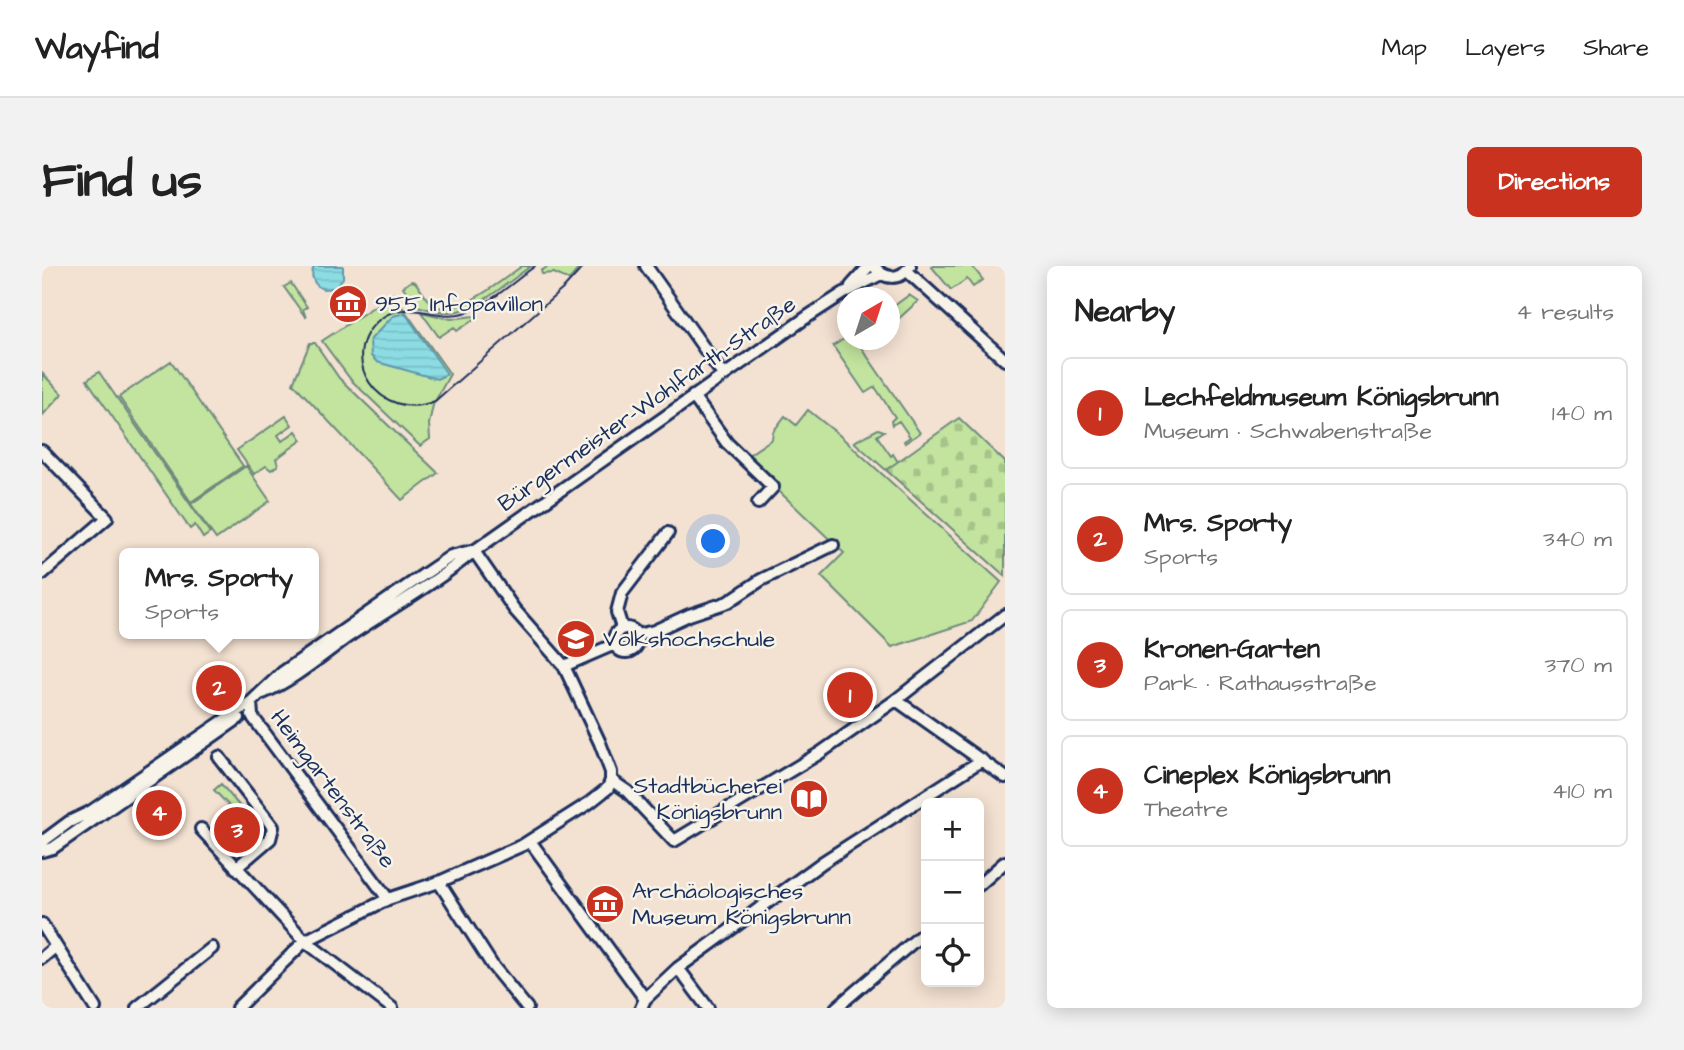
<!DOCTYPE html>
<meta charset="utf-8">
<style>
body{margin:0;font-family:"Architects Daughter",sans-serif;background:#f2f2f2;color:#222}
.controls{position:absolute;right:21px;bottom:21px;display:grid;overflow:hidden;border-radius:10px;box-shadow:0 4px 18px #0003}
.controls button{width:63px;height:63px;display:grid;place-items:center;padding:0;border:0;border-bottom:2px solid #e0e0e0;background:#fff;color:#222;font:35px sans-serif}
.compass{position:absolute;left:795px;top:21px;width:63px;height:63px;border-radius:50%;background:#fff;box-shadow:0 4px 18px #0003;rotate:39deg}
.you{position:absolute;left:672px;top:276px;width:24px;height:24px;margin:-18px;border:5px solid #fff;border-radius:50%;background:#1a73e8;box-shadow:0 0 0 10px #1a73e833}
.badge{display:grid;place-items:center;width:46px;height:46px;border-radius:50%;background:#c8321e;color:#fff;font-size:23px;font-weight:700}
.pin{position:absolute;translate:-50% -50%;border:4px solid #fff;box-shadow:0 2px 7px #0006}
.popup{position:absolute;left:77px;top:282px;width:200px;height:91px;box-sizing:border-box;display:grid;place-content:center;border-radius:10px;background:#fff;filter:drop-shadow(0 2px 5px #0005);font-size:23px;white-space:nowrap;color:#767676}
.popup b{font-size:26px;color:#222}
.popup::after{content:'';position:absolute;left:50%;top:100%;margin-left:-14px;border:14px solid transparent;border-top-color:#fff}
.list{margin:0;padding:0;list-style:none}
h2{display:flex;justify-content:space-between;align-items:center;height:91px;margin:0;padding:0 28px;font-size:30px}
h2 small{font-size:23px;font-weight:400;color:#767676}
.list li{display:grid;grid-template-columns:46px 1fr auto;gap:21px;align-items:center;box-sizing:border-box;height:112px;margin:0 14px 14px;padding:0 14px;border:2px solid #e0e0e0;border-radius:10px}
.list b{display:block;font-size:26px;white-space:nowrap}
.list p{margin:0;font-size:23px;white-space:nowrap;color:#767676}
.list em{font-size:23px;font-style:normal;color:#767676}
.icon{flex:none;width:38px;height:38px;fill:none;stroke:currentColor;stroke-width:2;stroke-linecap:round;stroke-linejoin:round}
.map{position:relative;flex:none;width:963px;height:742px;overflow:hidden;border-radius:10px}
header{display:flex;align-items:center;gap:42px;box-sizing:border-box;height:98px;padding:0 35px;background:#fff;border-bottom:2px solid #e0e0e0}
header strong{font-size:33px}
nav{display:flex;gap:38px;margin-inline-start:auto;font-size:24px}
.intro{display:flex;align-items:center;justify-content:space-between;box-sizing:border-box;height:168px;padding:0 42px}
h1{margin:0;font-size:49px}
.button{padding:18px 32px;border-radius:10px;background:#c8321e;color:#fff;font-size:24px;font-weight:700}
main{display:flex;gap:42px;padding:0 42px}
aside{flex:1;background:#fff;border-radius:10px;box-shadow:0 4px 18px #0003}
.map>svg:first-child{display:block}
.grass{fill:#c2e49e;stroke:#6e8a7e;stroke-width:2}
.cemetery{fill:url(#cemetery-stones);stroke:#6e8a7e;stroke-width:2}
.park{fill:url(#park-dots);stroke:#6e8a7e;stroke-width:2}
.water{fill:url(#water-rules);stroke:#5f97ae;stroke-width:2}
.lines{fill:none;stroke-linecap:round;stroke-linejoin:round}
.minor-casing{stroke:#1b2f5e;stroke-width:16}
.minor{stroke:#f7f3e8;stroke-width:10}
.tram{stroke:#1b2f5e;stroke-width:2}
.labels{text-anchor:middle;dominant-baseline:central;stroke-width:5;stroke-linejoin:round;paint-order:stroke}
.poi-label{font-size:23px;fill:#1b2f5e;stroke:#f7f3e8;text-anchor:start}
.street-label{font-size:23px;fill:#1b2f5e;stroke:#f7f3e8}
</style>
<header>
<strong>Wayfind</strong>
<nav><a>Map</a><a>Layers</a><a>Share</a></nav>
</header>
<div class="intro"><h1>Find us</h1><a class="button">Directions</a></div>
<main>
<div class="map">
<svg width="963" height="742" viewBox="0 0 963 742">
<defs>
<pattern id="cemetery-stones" width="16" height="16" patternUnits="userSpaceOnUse" patternTransform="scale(1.75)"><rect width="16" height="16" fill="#c2e49e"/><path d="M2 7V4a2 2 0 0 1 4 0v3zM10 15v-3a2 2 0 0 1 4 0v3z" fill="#a6c48a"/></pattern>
<pattern id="park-dots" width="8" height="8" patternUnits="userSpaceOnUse" patternTransform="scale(1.75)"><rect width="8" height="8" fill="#c2e49e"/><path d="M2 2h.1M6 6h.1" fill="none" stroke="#a6c48a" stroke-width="1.8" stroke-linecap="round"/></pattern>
<pattern id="water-rules" width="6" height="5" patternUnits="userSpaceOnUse" patternTransform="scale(1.75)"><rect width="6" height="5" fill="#8cdde3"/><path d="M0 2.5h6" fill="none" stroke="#78bec5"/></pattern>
</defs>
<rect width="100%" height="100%" fill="#f3e1d1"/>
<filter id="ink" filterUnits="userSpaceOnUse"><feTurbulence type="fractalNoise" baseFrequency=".0143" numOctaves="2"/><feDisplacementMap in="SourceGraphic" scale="14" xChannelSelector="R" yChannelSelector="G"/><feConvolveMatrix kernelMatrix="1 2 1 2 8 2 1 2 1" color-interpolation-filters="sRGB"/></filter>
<g filter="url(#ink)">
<path class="grass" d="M480 0H489C467 15 434 46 408 46 397 46 385 43 375 40L361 21 369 15 373 16C378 22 384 33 390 38 413 55 461 13 480 0Z
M507 0H539L527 14 512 7 500 8 499 5Z
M889 0H930L941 14 931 21 925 13 909 24Z
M249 17 265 41 261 43 264 52 242 21Z
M351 28 408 108 391 139 387 158 388 173 378 180 309 114 280 75Z
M867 29 876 35 852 57 848 50V43Z
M379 46 409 53 432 50 434 52 415 65 412 61 397 71Z
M805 71 806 74H814L878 167 863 177 862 175 868 171 857 155 850 159 849 155 853 151 833 121 823 127 791 80Z
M268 77H273L297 112 396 207 360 234 251 117Z
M129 95 201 200 149 236 77 131Z
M57 106 168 267 161 272 153 259 148 263 45 114Z
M0 107 20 128 0 150Z
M766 144 796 168 959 316 930 355 850 381 779 310 802 287 702 192 730 173 731 166 743 150 754 159Z
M244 150 250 159 236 169 240 175 254 165 260 174 234 193 236 199 229 204 224 200 212 208 195 184Z
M836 163 842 165 835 170 849 190 851 188 856 196 844 204 812 176Z
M204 200 228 235 174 273 149 238Z
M179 518 221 568 226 560V567L217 578 212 571 215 568 195 544 174 561 173 559 190 543 172 524Z"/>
<path class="cemetery" d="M917 152 963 196V310L844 204Z"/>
<path class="park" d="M195 544 216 568 195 585 174 561Z"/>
<path class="water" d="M272 0H301V12L293 22 281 23C271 19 268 10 272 0Z
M363 47 405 108 395 113 335 96 329 90 328 74 351 50Z"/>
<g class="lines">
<g class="minor-casing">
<path id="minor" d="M604 0 681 109
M832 0C842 14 858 15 868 0
M865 5 963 94
M809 20 827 0
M651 130 685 177 731 221 716 237
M0 185 65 252 0 308
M432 285 472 343 522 400 558 477 569 506V514
M580 362 575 346 580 327 626 267
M572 374a12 12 0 1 1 24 0a12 12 0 1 1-24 0Z
M595 369 612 365 647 349 686 336 719 314 791 279
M522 400 573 378
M221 427C253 413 279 390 307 370 349 342 394 317 432 285L765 51 802 27 839 8
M854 434 963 511
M209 436 210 450 346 633
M177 491 231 561 228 573 194 602
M569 514 585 525 632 575 778 487 854 434 963 349
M159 563 263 675 350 742
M488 575 603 733
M0 576 27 556 48 546 209 436 241 406 381 309 409 290 429 285
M0 585 11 582 197 452
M397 616 450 699 485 742
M937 619 963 596
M0 658 53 742
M0 692 13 681
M636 702 666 742
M95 742 170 682
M195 742 263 675 346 633 397 616 481 579 547 537 566 522 569 514
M599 742 603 733 636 702 781 596 940 494
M794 742 884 665"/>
</g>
<use href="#minor" class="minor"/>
<path class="tram" d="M493 0C474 14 444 41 422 47 393 55 365 32 338 53 292 91 338 158 393 135L523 21 542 0"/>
</g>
</g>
<defs>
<g id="museum-disc" transform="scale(2.0125)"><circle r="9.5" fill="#c8321e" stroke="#f7f3e8"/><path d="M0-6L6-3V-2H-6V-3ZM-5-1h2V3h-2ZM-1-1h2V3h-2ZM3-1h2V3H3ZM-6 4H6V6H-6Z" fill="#fff"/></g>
<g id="university-disc" transform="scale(2.0125)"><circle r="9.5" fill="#c8321e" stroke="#f7f3e8"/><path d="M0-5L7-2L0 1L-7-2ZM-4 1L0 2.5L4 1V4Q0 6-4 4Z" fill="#fff"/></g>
<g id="library-disc" transform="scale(2.0125)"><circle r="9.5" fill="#c8321e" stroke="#f7f3e8"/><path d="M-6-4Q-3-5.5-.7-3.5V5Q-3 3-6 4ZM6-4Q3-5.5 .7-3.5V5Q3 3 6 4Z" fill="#fff"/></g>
</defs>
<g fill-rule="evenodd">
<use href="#museum-disc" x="306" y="38"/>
<use href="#university-disc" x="534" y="373"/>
<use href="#library-disc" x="767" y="533"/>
<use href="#museum-disc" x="563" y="638"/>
</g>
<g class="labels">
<g class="poi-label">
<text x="333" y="38">955 Infopavillon</text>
<text x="561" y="373">Volkshochschule</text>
<text x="740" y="520" text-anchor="end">Stadtbücherei<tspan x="740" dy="26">Königsbrunn</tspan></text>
<text x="590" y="625">Archäologisches<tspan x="590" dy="26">Museum Königsbrunn</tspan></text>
</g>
<g class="street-label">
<text transform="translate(605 138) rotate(-35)">Bürgermeister-Wohlfarth-Straße</text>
<text transform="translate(291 523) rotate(53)">Heimgartenstraße</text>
</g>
</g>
</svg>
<div class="controls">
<button>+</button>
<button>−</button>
<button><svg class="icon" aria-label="locate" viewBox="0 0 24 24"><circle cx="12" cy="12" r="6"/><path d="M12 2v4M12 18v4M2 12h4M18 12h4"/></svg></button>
</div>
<svg class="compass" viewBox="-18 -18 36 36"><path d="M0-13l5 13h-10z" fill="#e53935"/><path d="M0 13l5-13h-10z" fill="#767676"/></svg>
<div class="you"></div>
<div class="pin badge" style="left:808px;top:429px">1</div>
<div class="pin badge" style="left:177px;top:422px">2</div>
<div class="popup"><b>Mrs. Sporty</b>Sports</div>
<div class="pin badge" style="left:195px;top:564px">3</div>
<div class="pin badge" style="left:117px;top:547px">4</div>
</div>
<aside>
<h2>Nearby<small>4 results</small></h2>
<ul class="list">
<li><span class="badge">1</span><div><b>Lechfeldmuseum Königsbrunn</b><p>Museum · Schwabenstraße</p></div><em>140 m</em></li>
<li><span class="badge">2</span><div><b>Mrs. Sporty</b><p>Sports</p></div><em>340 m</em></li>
<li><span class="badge">3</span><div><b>Kronen-Garten</b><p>Park · Rathausstraße</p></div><em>370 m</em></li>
<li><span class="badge">4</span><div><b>Cineplex Königsbrunn</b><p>Theatre</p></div><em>410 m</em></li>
</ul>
</aside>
</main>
